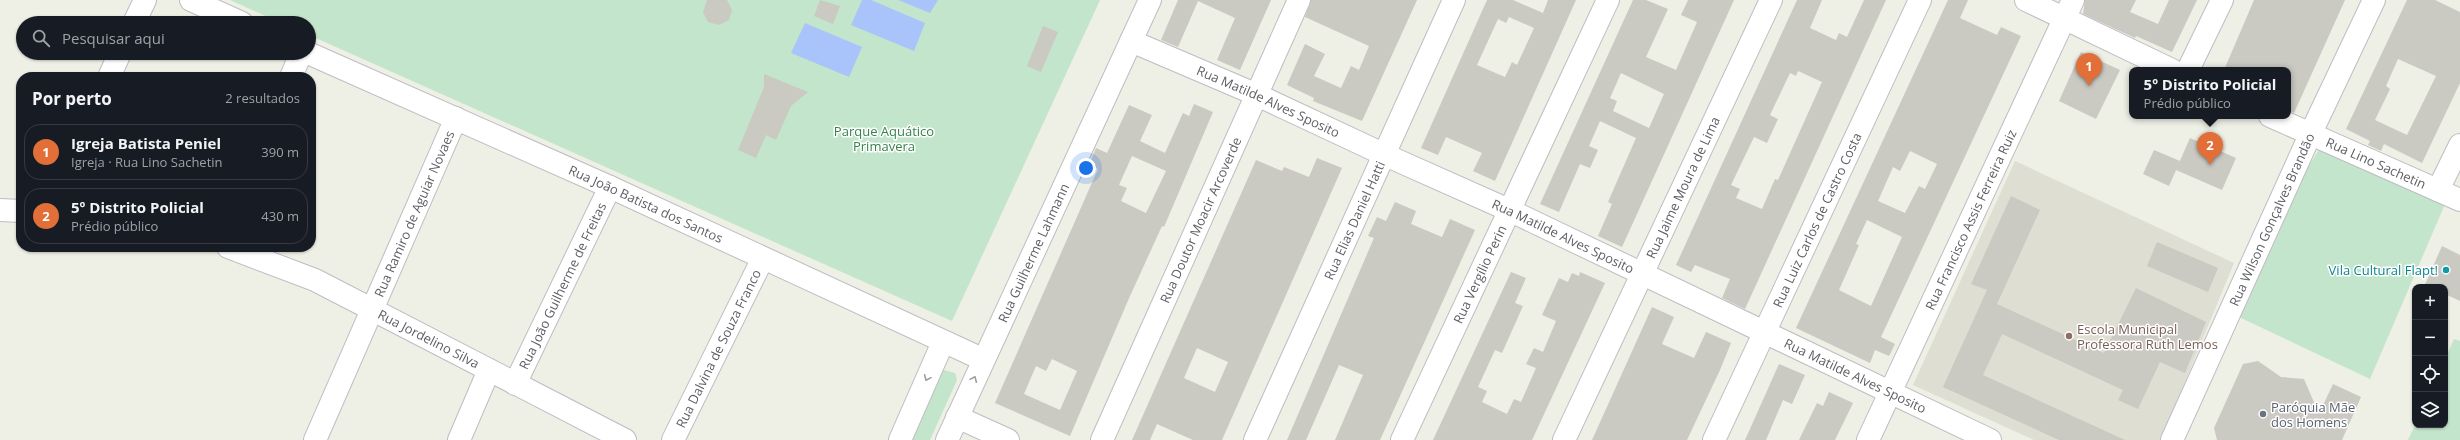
<!DOCTYPE html>
<html lang="pt">
<meta charset="utf-8">
<style>
body{margin:0;font-family:"Open Sans",sans-serif;background:#20242c;color:#f1f3f6}
.controls{position:absolute;right:12px;bottom:12px;display:grid;overflow:hidden;border-radius:8px;box-shadow:0 1px 3px #0004}
.controls button{width:36px;height:36px;display:grid;place-items:center;padding:0;border:0;border-bottom:1px solid #363941;background:#171b24;color:#f1f3f6;font:20px sans-serif}
.you{position:absolute;left:1086px;top:168px;width:14px;height:14px;margin:-10px;border:3px solid #fff;border-radius:50%;background:#1a73e8;box-shadow:0 0 0 6px #1a73e833}
.badge{display:grid;place-items:center;width:26px;height:26px;border-radius:50%;background:#e26e38;color:#fff;font-size:13px;font-weight:700}
.pin{position:absolute;translate:-50% -33px;filter:drop-shadow(0 1px 2px #0008)}
.pin::after{content:'';position:absolute;top:21px;width:14px;height:12px;background:inherit;clip-path:polygon(0 0,100% 0,50% 100%)}
.popup{position:absolute;left:2129px;top:67px;width:162px;height:52px;box-sizing:border-box;display:grid;place-content:center;border-radius:8px;background:#171b24;filter:drop-shadow(0 1px 3px #0005);font-size:13px;white-space:nowrap;color:#9ea1a6}
.popup b{font-size:15px;color:#f1f3f6}
.popup::after{content:'';position:absolute;left:50%;top:100%;margin-left:-8px;border:8px solid transparent;border-top-color:#171b24}
.list{margin:0;padding:0;list-style:none}
h2{display:flex;justify-content:space-between;align-items:center;height:52px;margin:0;padding:0 16px;font-size:17px}
h2 small{font-size:13px;font-weight:400;color:#9ea1a6}
.list li{display:grid;grid-template-columns:26px 1fr auto;gap:12px;align-items:center;box-sizing:border-box;height:56px;margin:0 8px 8px;padding:0 8px;border:1px solid #363941;border-radius:16px}
.list b{display:block;font-size:15px;white-space:nowrap}
.list p{margin:0;font-size:13px;white-space:nowrap;color:#9ea1a6}
.list em{font-size:13px;font-style:normal;color:#9ea1a6}
.icon{flex:none;width:22px;height:22px;fill:none;stroke:currentColor;stroke-width:2;stroke-linecap:round;stroke-linejoin:round}
.map{position:relative;flex:none;width:2460px;height:440px;overflow:hidden}
.search{position:absolute;background:#171b24;box-shadow:0 1px 3px #0004;left:16px;top:16px;width:300px;height:44px;display:flex;align-items:center;gap:10px;box-sizing:border-box;padding:0 14px;border-radius:22px;color:#9ea1a6;font-size:15px}
.panel{position:absolute;background:#171b24;box-shadow:0 1px 3px #0004;left:16px;top:72px;width:300px;height:180px;border-radius:16px}
.map>svg:first-child{display:block}
.education{fill:#deded3}
.green{fill:#c3e5cb}
.water{fill:#a9c4fb}
.building{fill:#cac9c2;fill-rule:evenodd}
.lines{fill:none;stroke-linecap:round;stroke-linejoin:round}
.minor-casing{stroke:#bdbdc3;stroke-width:24}
.minor{stroke:#fff;stroke-width:22}
.oneway{stroke:#9e9fa3}
.culture-dot{fill:#0f9aa8;stroke:#fff;stroke-width:1.5}
.education-dot{fill:#8d6e63;stroke:#fff;stroke-width:1.5}
.worship-dot{fill:#6b7280;stroke:#fff;stroke-width:1.5}
.labels{text-anchor:middle;dominant-baseline:central;stroke-width:3;stroke-linejoin:round;paint-order:stroke}
.street-label{font-size:13px;fill:#5d5f65;stroke:#fff}
.park-label{font-size:13px;fill:#38814d;stroke:#fff}
.culture-label{font-size:13px;fill:#0d838f;stroke:#fff;text-anchor:end}
.education-label{font-size:13px;fill:#785e54;stroke:#fff;text-anchor:start}
.worship-label{font-size:13px;fill:#5b616d;stroke:#fff;text-anchor:start}
</style>
<div class="map">
<svg width="2460" height="440" viewBox="0 0 2460 440">
<rect width="100%" height="100%" fill="#eeefe5"/>
<path class="education" d="M2015 161 2234 263 2161 440H2034L1913 385Z"/>
<path class="green" d="M230 0H1100L952 321 309 35V23H281Z
M2333 148 2445 204 2370 379 2237 316 2300 181 2318 151Z
M2454 339 2460 341V440H2408L2415 425H2445V359Z
M944 370 955 373 957 380 930 440H908L936 379Z"/>
<path class="water" d="M862 0H871L925 23 914 51 851 25Z
M898 0H938L930 13Z
M805 23 862 47 849 77 791 53Z"/>
<path class="building" d="M707 0H727L732 10 729 20 719 25 708 22 703 12Z
M820 0 840 6 833 24 814 16Z
M1178 0H1271L1240 70 1217 60 1235 18 1198 1 1178 47 1161 40Z
M1311 0H1417L1362 121 1313 101 1314 98 1287 85 1305 44 1325 54 1314 76 1341 88 1351 66 1359 70 1369 46 1305 17Z
M1487 0H1513L1543 13 1548 0H1576L1495 181 1473 171 1482 153 1446 137 1438 155 1421 148ZM1509 17 1534 28 1517 65 1512 62 1505 77 1477 65 1498 19 1506 23Z
M1633 0H1646L1668 9 1646 57 1676 70 1697 22 1681 15 1688 0H1734L1622 247 1598 236 1612 204 1608 202 1636 138 1600 121 1589 146 1598 150 1590 168 1580 164 1559 212 1540 204ZM1621 73 1664 94 1649 128 1613 111 1617 101 1610 98Z
M1797 0H1822L1810 28 1836 40 1839 33 1847 37 1864 0H1886L1745 309 1722 298 1730 279 1695 265 1691 272 1676 265ZM1798 71 1822 82 1778 180 1775 179 1762 209 1736 198 1740 189 1731 185 1754 137 1767 143 1778 119 1770 115 1790 73 1796 76Z
M1948 0H1968L1960 18 1997 35 2001 27 2021 36 1881 337 1895 344 1889 356 1875 350 1870 363 1796 328ZM1910 151 1937 164 1925 189 1919 186 1905 213 1878 201 1893 167 1900 171ZM1867 220 1902 237 1871 306 1839 290 1859 245 1856 244Z
M2085 0H2136L2130 12 2158 24 2169 0H2197L2172 52 2136 36 2135 38 2083 14Z
M2254 0H2345L2294 113 2288 110V70H2224Z
M2407 0H2435L2460 12V83L2422 163 2384 144 2381 151 2368 145 2370 141 2346 129ZM2398 59 2436 76 2407 135 2375 120 2390 89 2386 86Z
M1043 26 1058 32 1041 72 1027 66Z
M2081 52 2120 70 2096 119 2059 101Z
M764 74 808 92 791 106 776 140 766 135 756 158 738 150 764 87Z
M1194 104 1213 112 1164 227 1162 226 1130 296 1070 436 995 403 1098 169 1089 165 1096 148 1107 153 1129 105 1152 115 1140 141 1165 153 1183 113 1189 116ZM1132 156 1166 171 1146 213 1121 201 1127 188 1119 185ZM1052 359 1077 371 1060 410 1024 394 1036 366 1046 371Z
M2190 138 2236 158 2222 190 2176 170Z
M2154 150 2180 161 2169 186 2143 174Z
M1317 158 1342 168 1222 440H1193L1157 424 1150 440H1132L1256 160 1282 171 1284 167 1309 177ZM1197 348 1228 362 1215 392 1184 378Z
M2011 196 2040 210 1997 304 2104 353 2136 288 2206 322 2185 373 2160 362 2138 409 2118 400 2123 390 2002 334 1983 375 2125 440H2059L1943 387 1987 290 1971 284Z
M1395 202 1416 211 1411 224 1442 237 1450 219 1475 230 1391 416 1380 440H1335L1363 375 1339 365 1306 440H1287L1374 238 1368 236 1377 217 1386 221Z
M2157 242 2218 268 2208 292 2147 266Z
M2442 246 2460 255V301L2445 294V287H2424Z
M1511 272 1526 278 1515 303 1523 306 1502 353 1495 350 1478 387 1487 391 1482 402 1507 414 1514 399 1521 402 1536 368 1526 364 1534 348 1543 352 1556 321 1542 315 1559 278 1568 282 1572 273 1579 276 1580 272 1605 283 1532 440H1433Z
M1652 307 1674 317 1662 344 1694 358 1706 332 1731 343 1720 370 1687 440H1592Z
M2258 361 2281 377 2304 379 2319 414 2333 384 2361 397 2342 440H2217L2214 428 2243 364Z
M1779 364 1805 375 1792 404 1783 400 1766 440H1745Z
M1829 392 1853 403 1835 440H1799L1817 403 1823 406Z"/>
<g class="lines">
<g class="minor-casing">
<g id="minor">
<path d="M191 0 242 23"/>
<path d="M2026 0 2172 70"/>
<path d="M134 23 145 0"/>
<path id="s1" d="M1131 41 1255 94 1383 154 1511 211 1990 440"/>
<path id="s2" d="M308 53 610 187 982 359"/>
<path d="M2188 70 2222 0"/>
<path d="M109 77 120 53"/>
<path d="M291 77 301 53"/>
<path id="s3" d="M2270 116 2460 200"/>
<path d="M2438 190 2460 145"/>
<path d="M0 210 21 211"/>
<path id="s4" d="M228 247 315 280 625 440"/>
<path id="s5" d="M515 384 610 187"/>
<path d="M957 417 1008 440"/>
<path id="s6" d="M315 440 456 118"/>
<path d="M459 440 489 370"/>
<path id="s7" d="M673 440 763 258"/>
<path d="M900 440 943 342"/>
<path id="s8" d="M947 440 1150 0"/>
<path id="s9" d="M1102 440 1299 0"/>
<path id="s10" d="M1255 440 1454 0"/>
<path id="s11" d="M1402 440 1608 0"/>
<path id="s12" d="M1564 440 1771 0"/>
<path id="s13" d="M1714 440 1920 0"/>
<path id="s14" d="M1868 440 2073 0"/>
<path id="s15" d="M2172 440 2310 135 2374 0"/>
</g>
</g>
<use href="#minor" class="minor"/>
</g>
<defs><path id="oneway-chevron" d="M-2-3.5L2.5 0L-2 3.5" fill="none" stroke-width="1.6" stroke-linecap="round" stroke-linejoin="round"/></defs>
<g class="oneway">
<use href="#oneway-chevron" transform="translate(927 378) rotate(114)"/>
<use href="#oneway-chevron" transform="translate(974 379) rotate(-66)"/>
</g>
<circle class="culture-dot" cx="2446" cy="270" r="4"/>
<circle class="education-dot" cx="2069" cy="336" r="4"/>
<circle class="worship-dot" cx="2263" cy="414" r="4"/>
<g class="labels">
<g class="street-label">
<text stroke="none"><textPath href="#s1" startOffset="150">Rua Matilde Alves Sposito</textPath></text>
<text stroke="none"><textPath href="#s3" startOffset="116">Rua Lino Sachetin</textPath></text>
<text stroke="none"><textPath href="#s12" startOffset="279">Rua Jaime Moura de Lima</textPath></text>
<text stroke="none"><textPath href="#s2" startOffset="370">Rua João Batista dos Santos</textPath></text>
<text stroke="none"><textPath href="#s6" startOffset="247">Rua Ramiro de Aguiar Novaes</textPath></text>
<text stroke="none"><textPath href="#s15" startOffset="242">Rua Wilson Gonçalves Brandão</textPath></text>
<text stroke="none"><textPath href="#s9" startOffset="241">Rua Doutor Moacir Arcoverde</textPath></text>
<text stroke="none"><textPath href="#s10" startOffset="241">Rua Elias Daniel Hatti</textPath></text>
<text stroke="none"><textPath href="#s13" startOffset="243">Rua Luiz Carlos de Castro Costa</textPath></text>
<text stroke="none"><textPath href="#s14" startOffset="243">Rua Francisco Assis Ferreira Ruiz</textPath></text>
<text stroke="none"><textPath href="#s1" startOffset="474">Rua Matilde Alves Sposito</textPath></text>
<text stroke="none"><textPath href="#s8" startOffset="206">Rua Guilherme Lahmann</textPath></text>
<text stroke="none"><textPath href="#s11" startOffset="183">Rua Vergílio Perin</textPath></text>
<text stroke="none"><textPath href="#s5" startOffset="109">Rua João Guilherme de Freitas</textPath></text>
<text stroke="none"><textPath href="#s4" startOffset="221">Rua Jordelino Silva</textPath></text>
<text stroke="none"><textPath href="#s7" startOffset="102">Rua Dalvina de Souza Franco</textPath></text>
<text stroke="none"><textPath href="#s1" startOffset="798">Rua Matilde Alves Sposito</textPath></text>
</g>
<g class="park-label">
<text x="884" y="131">Parque Aquático<tspan x="884" dy="15">Primavera</tspan></text>
</g>
<g class="culture-label">
<text x="2438" y="270">Vila Cultural Flapt!</text>
</g>
<g class="education-label">
<text x="2077" y="329">Escola Municipal<tspan x="2077" dy="15">Professora Ruth Lemos</tspan></text>
</g>
<g class="worship-label">
<text x="2271" y="407">Paróquia Mãe<tspan x="2271" dy="15">dos Homens</tspan></text>
</g>
</g>
</svg>
<div class="controls">
<button>+</button>
<button>−</button>
<button><svg class="icon" aria-label="locate" viewBox="0 0 24 24"><circle cx="12" cy="12" r="6"/><path d="M12 2v4M12 18v4M2 12h4M18 12h4"/></svg></button>
<button><svg class="icon" aria-label="layers" viewBox="0 0 24 24"><path d="M12 4l9 5-9 5-9-5zM3 14l9 5 9-5"/></svg></button>
</div>
<div class="you"></div>
<div class="pin badge" style="left:2089px;top:86px">1</div>
<div class="pin badge" style="left:2210px;top:165px">2</div>
<div class="popup"><b>5º Distrito Policial</b>Prédio público</div>
<div class="search"><svg class="icon" aria-label="search" viewBox="0 0 24 24"><circle cx="10" cy="10" r="6"/><path d="M15 15l6 6"/></svg>Pesquisar aqui</div>
<section class="panel">
<h2>Por perto<small>2 resultados</small></h2>
<ul class="list">
<li><span class="badge">1</span><div><b>Igreja Batista Peniel</b><p>Igreja · Rua Lino Sachetin</p></div><em>390 m</em></li>
<li><span class="badge">2</span><div><b>5º Distrito Policial</b><p>Prédio público</p></div><em>430 m</em></li>
</ul>
</section>
</div>
